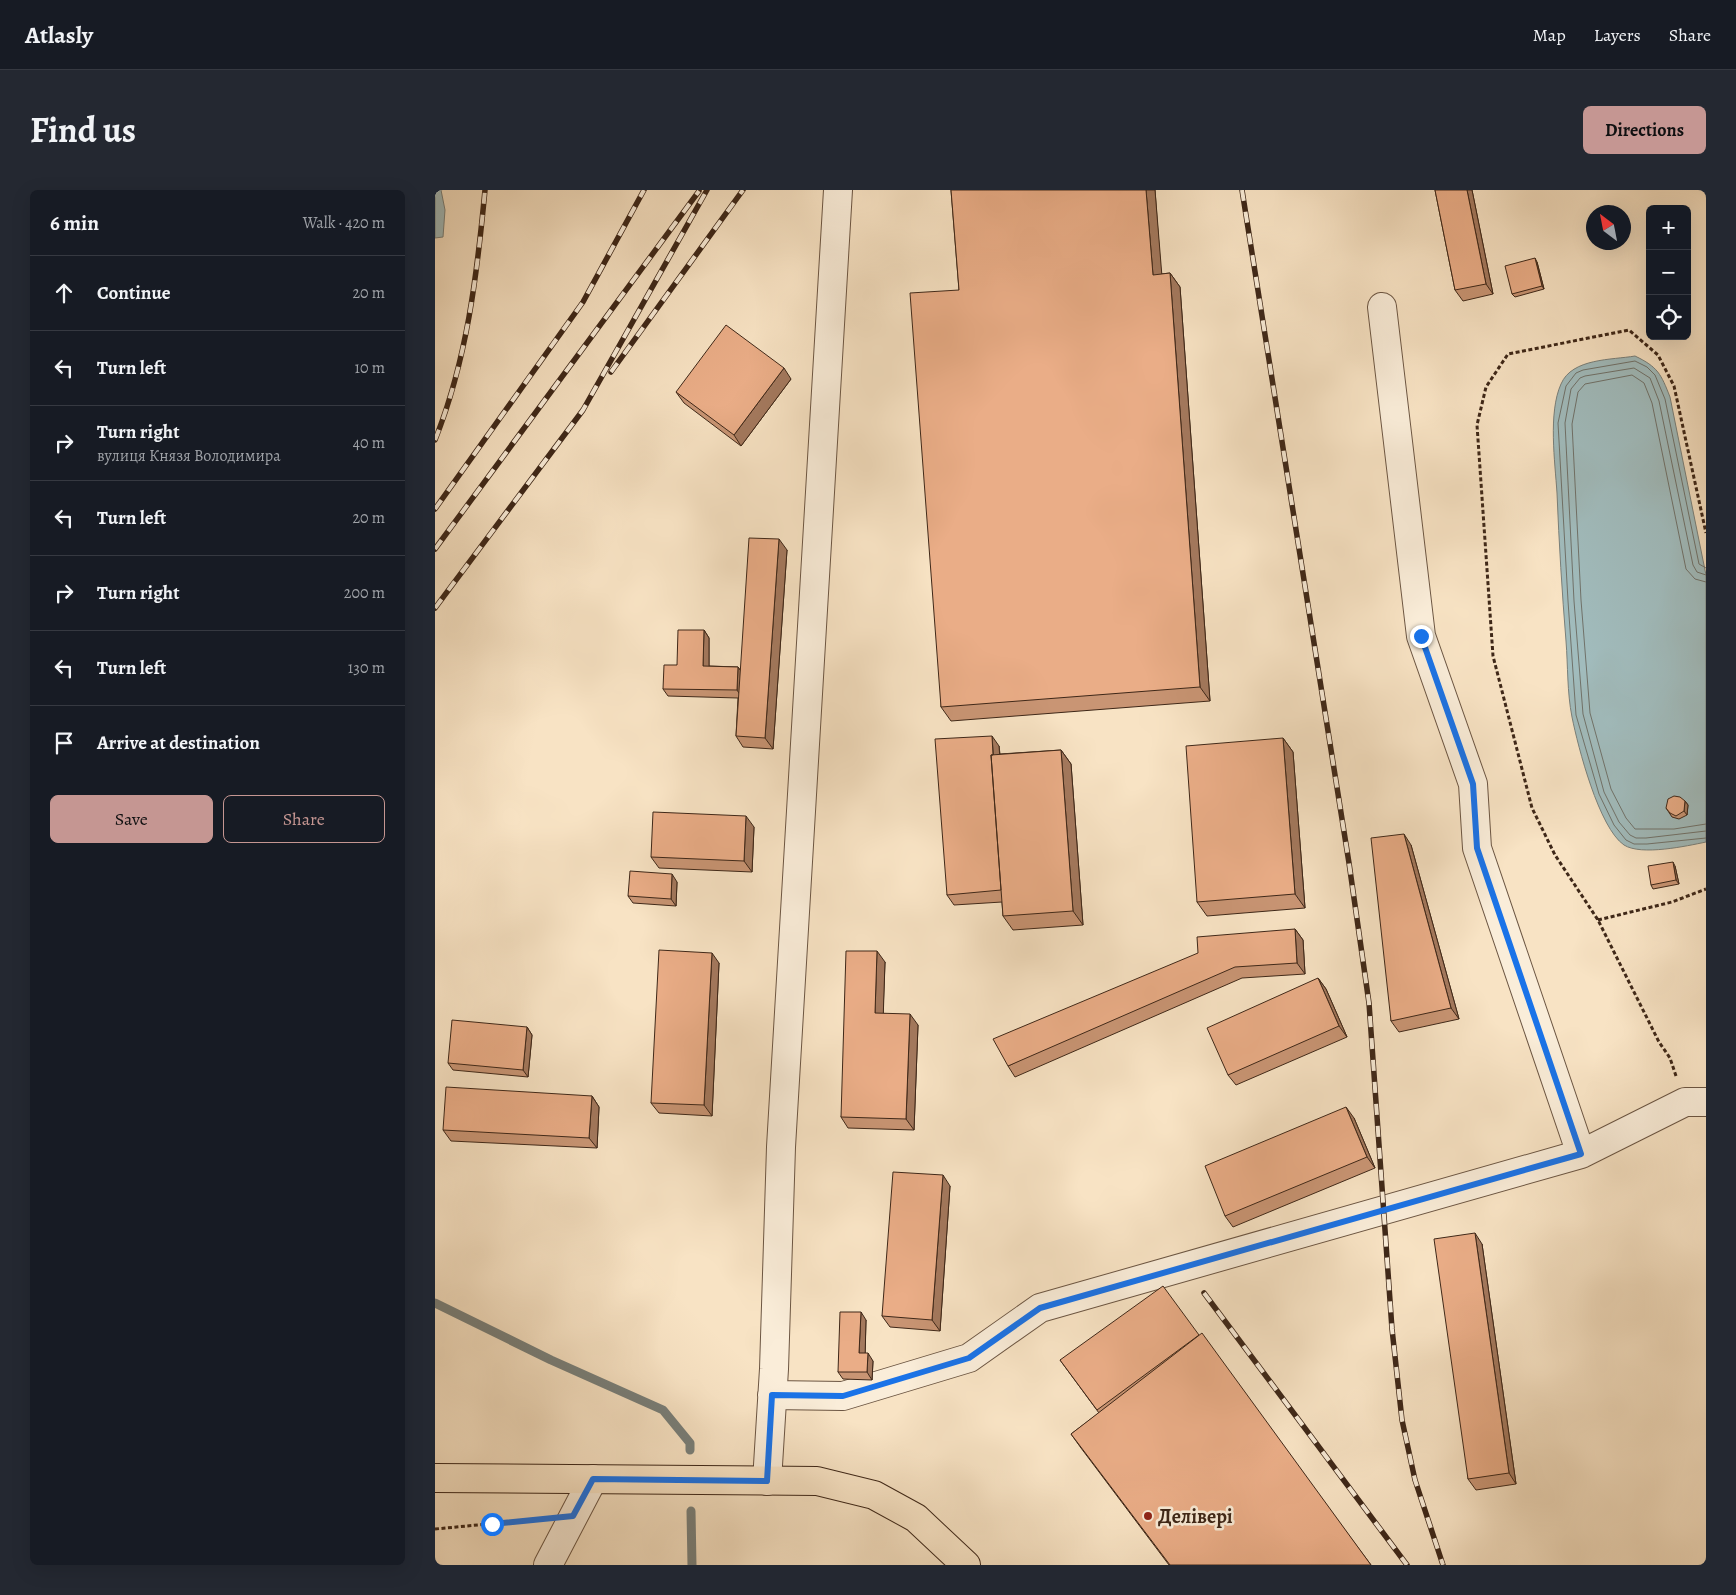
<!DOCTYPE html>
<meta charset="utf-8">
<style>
body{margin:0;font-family:Alegreya,serif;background:#242831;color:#f1f3f6}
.controls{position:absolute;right:15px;top:15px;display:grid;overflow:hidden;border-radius:8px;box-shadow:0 5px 20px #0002}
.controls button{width:45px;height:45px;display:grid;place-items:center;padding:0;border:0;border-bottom:1px solid #363941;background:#171b24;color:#f1f3f6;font:25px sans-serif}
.compass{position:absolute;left:1151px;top:15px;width:45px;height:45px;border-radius:50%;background:#171b24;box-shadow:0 5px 20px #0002;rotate:328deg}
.stop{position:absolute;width:15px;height:15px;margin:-11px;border:4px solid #1a73e8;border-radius:50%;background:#fff}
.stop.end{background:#1a73e8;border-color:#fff;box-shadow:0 1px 5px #0008}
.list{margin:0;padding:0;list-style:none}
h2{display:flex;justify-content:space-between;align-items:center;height:65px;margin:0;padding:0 20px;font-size:21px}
h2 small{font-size:16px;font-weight:400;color:#9ea1a6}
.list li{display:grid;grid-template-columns:32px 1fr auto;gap:15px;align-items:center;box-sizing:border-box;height:75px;padding:0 20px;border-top:1px solid #363941}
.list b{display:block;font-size:19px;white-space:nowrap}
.list p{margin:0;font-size:16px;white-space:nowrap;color:#9ea1a6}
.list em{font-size:16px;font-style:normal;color:#9ea1a6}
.actions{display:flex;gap:10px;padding:15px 20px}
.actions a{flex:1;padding:11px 0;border:1px solid #c59692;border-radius:8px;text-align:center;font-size:18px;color:#c59692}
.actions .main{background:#c59692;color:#111}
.icon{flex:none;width:28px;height:28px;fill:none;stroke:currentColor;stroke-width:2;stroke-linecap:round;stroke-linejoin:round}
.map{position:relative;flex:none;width:1271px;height:1375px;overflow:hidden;border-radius:8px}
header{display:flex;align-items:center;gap:30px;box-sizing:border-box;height:70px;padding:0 25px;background:#171b24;border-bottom:1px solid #363941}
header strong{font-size:24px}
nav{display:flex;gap:28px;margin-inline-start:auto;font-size:18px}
.intro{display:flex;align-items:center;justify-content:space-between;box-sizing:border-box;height:120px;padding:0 30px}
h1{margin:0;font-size:35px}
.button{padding:12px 22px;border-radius:8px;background:#c59692;color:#111;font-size:18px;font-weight:700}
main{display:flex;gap:30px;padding:0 30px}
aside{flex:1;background:#171b24;border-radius:8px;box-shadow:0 5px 20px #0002}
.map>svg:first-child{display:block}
.water{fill:#a1bcbd;stroke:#79807b}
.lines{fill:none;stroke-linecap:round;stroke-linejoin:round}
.shore{stroke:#70726a;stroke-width:1}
.stream{stroke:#79807b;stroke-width:9}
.minor-casing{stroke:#6c5643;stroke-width:30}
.major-casing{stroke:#3e2718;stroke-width:30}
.path{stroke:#3e2718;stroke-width:3;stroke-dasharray:4 2.5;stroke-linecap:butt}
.minor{stroke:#faedd9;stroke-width:28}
.major{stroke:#f8e3c4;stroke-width:28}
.rail-casing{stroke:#3e2718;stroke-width:5.5}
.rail{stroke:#faedd9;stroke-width:4;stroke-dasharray:11;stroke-linecap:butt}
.wall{fill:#c99574;stroke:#3e2718}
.shaded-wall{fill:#a4795e;stroke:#3e2718}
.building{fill:#eaad87;stroke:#3e2718}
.route{stroke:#1a73e8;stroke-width:6}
.poi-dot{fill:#8f2418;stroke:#faedd9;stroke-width:2}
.labels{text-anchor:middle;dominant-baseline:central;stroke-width:5;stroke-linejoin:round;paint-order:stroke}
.poi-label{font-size:20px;font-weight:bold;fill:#3e2718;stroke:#faedd9;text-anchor:start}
</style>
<header>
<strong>Atlasly</strong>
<nav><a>Map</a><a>Layers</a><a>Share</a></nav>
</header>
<div class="intro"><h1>Find us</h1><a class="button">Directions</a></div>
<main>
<aside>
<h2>6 min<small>Walk · 420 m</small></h2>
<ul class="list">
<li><svg class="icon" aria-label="ahead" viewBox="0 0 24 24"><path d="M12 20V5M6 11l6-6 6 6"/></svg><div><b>Continue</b></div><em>20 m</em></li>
<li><svg class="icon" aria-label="left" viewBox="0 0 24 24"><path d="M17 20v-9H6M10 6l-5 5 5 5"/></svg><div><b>Turn left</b></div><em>10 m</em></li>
<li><svg class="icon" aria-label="right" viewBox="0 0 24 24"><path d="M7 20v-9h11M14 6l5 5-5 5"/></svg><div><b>Turn right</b><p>вулиця Князя Володимира</p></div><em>40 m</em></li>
<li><svg class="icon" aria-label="left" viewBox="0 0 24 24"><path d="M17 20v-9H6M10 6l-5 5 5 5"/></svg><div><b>Turn left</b></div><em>20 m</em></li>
<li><svg class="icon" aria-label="right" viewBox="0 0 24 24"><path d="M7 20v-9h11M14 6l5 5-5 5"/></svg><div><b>Turn right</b></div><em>200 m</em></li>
<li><svg class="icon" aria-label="left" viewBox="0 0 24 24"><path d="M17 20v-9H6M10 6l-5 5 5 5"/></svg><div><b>Turn left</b></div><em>130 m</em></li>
<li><svg class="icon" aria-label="arrive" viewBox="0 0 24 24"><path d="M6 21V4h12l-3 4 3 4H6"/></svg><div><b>Arrive at destination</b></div></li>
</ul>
<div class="actions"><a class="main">Save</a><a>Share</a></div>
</aside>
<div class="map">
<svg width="1271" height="1375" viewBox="0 0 1271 1375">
<rect width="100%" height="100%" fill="#f8e3c4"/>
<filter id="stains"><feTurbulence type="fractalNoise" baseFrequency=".004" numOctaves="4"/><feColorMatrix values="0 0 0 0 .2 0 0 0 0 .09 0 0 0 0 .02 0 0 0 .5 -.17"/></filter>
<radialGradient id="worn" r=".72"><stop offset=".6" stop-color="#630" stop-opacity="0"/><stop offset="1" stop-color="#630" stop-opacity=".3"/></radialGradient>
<path class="water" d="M0 0H6L10 20 8 47 0 48Z
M1200 166C1223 177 1226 184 1235 207L1271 385V652C1252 656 1206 666 1189 655 1164 638 1143 557 1137 527 1132 502 1133 476 1131 451 1127 402 1124 353 1122 303 1120 272 1113 223 1126 194 1137 168 1177 170 1200 166Z"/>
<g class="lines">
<path class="shore" d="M1271 378 1264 374 1230 209 1220 185 1212 177 1200 171 1148 180 1141 183 1131 196 1123 233 1133 411 1141 525 1164 604 1179 635 1191 650 1199 654H1212L1271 648
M1271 385 1262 382 1258 375 1224 211 1215 188 1199 178 1150 186 1145 188 1136 199 1130 233 1139 411 1148 524 1169 602 1184 632 1195 645 1201 648H1211L1271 641
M1271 392 1260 389 1251 379 1217 213 1209 193 1197 185 1150 194 1143 202 1137 234 1146 410 1155 523 1176 599 1191 628 1200 639H1239L1271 634"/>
<path class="stream" d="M0 1113 116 1170 228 1220 255 1253V1260
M256 1321 257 1375"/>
<g class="minor-casing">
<path id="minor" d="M947 117 986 446 1038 594 1042 658 1146 964
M337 1205 408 1206 534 1168 605 1118 1146 964 1250 912H1271
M332 1291 339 1179 346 957 403 0
M113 1375 158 1289"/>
</g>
<g class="major-casing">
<path id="major" d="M0 1288 382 1291 439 1305 481 1328 531 1375"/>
</g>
<path class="path" d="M1163 730 1237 712 1271 699
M1241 886 1235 868 1224 852 1163 730 1120 665 1097 618 1058 466 1042 235 1051 197 1073 164 1194 140 1223 165 1239 196 1271 343
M0 1339 105 1329"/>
<use href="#minor" class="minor"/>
<use href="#major" class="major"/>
<g class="rail-casing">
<path id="rail" d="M807 0 914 673 934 813 957 1139 967 1230 980 1290 1008 1375
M176 182 308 0
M0 250C32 170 42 85 50 0
M0 319 148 112 209 0
M0 359 264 1
M0 418 148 220 272 0
M769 1103 972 1375"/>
</g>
<use href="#rail" class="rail"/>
</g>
<path class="wall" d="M516 0H720L726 84 735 83 745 97 775 511 516 531 506 517 524 100Z
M1000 0H1037L1058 104 1028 111 1020 100Z
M1102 72 1109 99 1080 107 1077 104Z
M356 189 306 256 249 213 241 202Z
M352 360 338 559 308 557 301 546 303 508 233 506 228 499 242 475 269 440 274 448V476L303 477 305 480Z
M848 548 858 562 870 718 772 726 762 712Z
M564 556 565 564 626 560 636 574 648 735 578 740 568 726 567 712 519 715 512 705Z
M1250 611 1253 615 1252 625 1244 629 1237 627 1231 618Z
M319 637 317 682 224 678 216 667Z
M976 655 1024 829 964 842 956 831Z
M1240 676 1244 694 1218 699 1216 695Z
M242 692 241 716 198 713 193 706Z
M860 739 868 750 870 784 807 788 580 887 573 876Z
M450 772 448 823 483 835 479 940 413 938 406 927Z
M284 773 277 926 224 923 216 913Z
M883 788 891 799 912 847 801 895 793 885Z
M92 837 97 845 93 887 18 880 13 873Z
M157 906 164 917 162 958 16 951 8 940Z
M919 928 940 978 798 1037 790 1026Z
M515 996 505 1141 455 1137 447 1126Z
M1047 1054 1081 1294 1041 1300 1033 1289Z
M431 1130 430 1163 438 1171 437 1190 408 1189 403 1182Z
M764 1145 936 1375H734L646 1258 636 1244 664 1223 625 1170Z"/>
<path class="shaded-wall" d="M711 0H720L728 99 718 85Z
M1032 0H1037L1058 104 1051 94Z
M1100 68 1102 72 1109 99 1107 96Z
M735 83 745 97 775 511 765 497Z
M349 178 356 189 306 256 299 245Z
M344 349 352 360 338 559 330 548Z
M269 440 274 448V484L268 476Z
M303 477 308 484 307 508 302 500Z
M557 546 564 556 576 711 568 700Z
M848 548 858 562 870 718 860 704Z
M626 560 636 574 648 735 638 721Z
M1250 611 1253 615 1252 625 1249 621Z
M311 626 319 637 317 682 309 671Z
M969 644 976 655 1024 829 1016 818Z
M1238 672 1240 676 1244 694 1241 690Z
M237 684 242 692 241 716 236 709Z
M860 739 868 750 870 784 862 773Z
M442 761 450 772 448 833 440 823Z
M277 763 284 773 277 926 269 915Z
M883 788 891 799 912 847 904 836Z
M475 824 483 835 479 940 471 929Z
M92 837 97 845 93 887 88 880Z
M157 906 164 917 162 958 154 948Z
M911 917 919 928 940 978 932 967Z
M508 985 515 996 505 1141 497 1130Z
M1040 1043 1047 1054 1081 1294 1074 1283Z
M426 1122 431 1130 430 1170 424 1163Z
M433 1163 438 1171 437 1190 432 1182Z"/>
<path class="building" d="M516 0H711L718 85 735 83 765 497 506 517 475 103 524 100Z
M1000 0H1032L1051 94 1020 100Z
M1100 68 1107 96 1077 104 1070 76Z
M291 135 349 178 299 245 241 202Z
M314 348 344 349 330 548 301 546Z
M243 440H269L268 476 303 477 302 500 228 499 229 475H242Z
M557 546 558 565H556L566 700 512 705 500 549Z
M848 548 860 704 762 712 751 556Z
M626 560 638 721 568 726 556 565Z
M1239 606 1245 607 1250 611 1249 621 1241 626 1235 623 1231 618 1233 609Z
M218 622 311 626 309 671 216 667Z
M969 644 1016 818 956 831 936 648Z
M1238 672 1241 690 1216 695 1213 676Z
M195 681 237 684 236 709 193 706Z
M860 739 862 773 800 777 573 876 558 849 763 763 762 747Z
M224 760 277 763 269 915 216 913Z
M411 761H442L440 823 475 824 471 929 406 927Z
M883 788 904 836 793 885 772 838Z
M17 830 92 837 88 880 13 873Z
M11 897 157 906 154 948 8 940Z
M911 917 932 967 790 1026 770 976Z
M458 982 508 985 497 1130 447 1126Z
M1040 1043 1074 1283 1033 1289 999 1049Z
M728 1096 764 1145 662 1220 625 1170Z
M405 1122H426L424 1163H433L432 1182H403Z
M767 1143 936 1375H735L636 1244Z"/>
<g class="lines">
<path class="route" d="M57 1334 138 1326 158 1289 332 1291 337 1205 408 1206 534 1168 605 1118 1146 964 1042 658 1038 594 986 446"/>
</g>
<circle class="poi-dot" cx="713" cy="1326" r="5"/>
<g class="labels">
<g class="poi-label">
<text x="723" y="1326">Делівері</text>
</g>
</g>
<rect width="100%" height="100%" filter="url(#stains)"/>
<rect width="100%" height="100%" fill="url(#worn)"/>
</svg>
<div class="controls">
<button>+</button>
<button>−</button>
<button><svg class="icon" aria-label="locate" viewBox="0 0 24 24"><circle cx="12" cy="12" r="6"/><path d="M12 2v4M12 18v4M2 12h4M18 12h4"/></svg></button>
</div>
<svg class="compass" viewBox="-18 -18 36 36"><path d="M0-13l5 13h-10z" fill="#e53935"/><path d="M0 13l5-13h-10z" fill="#9ea1a6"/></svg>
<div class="stop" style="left:57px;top:1334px"></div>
<div class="stop end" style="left:986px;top:446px"></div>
</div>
</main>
